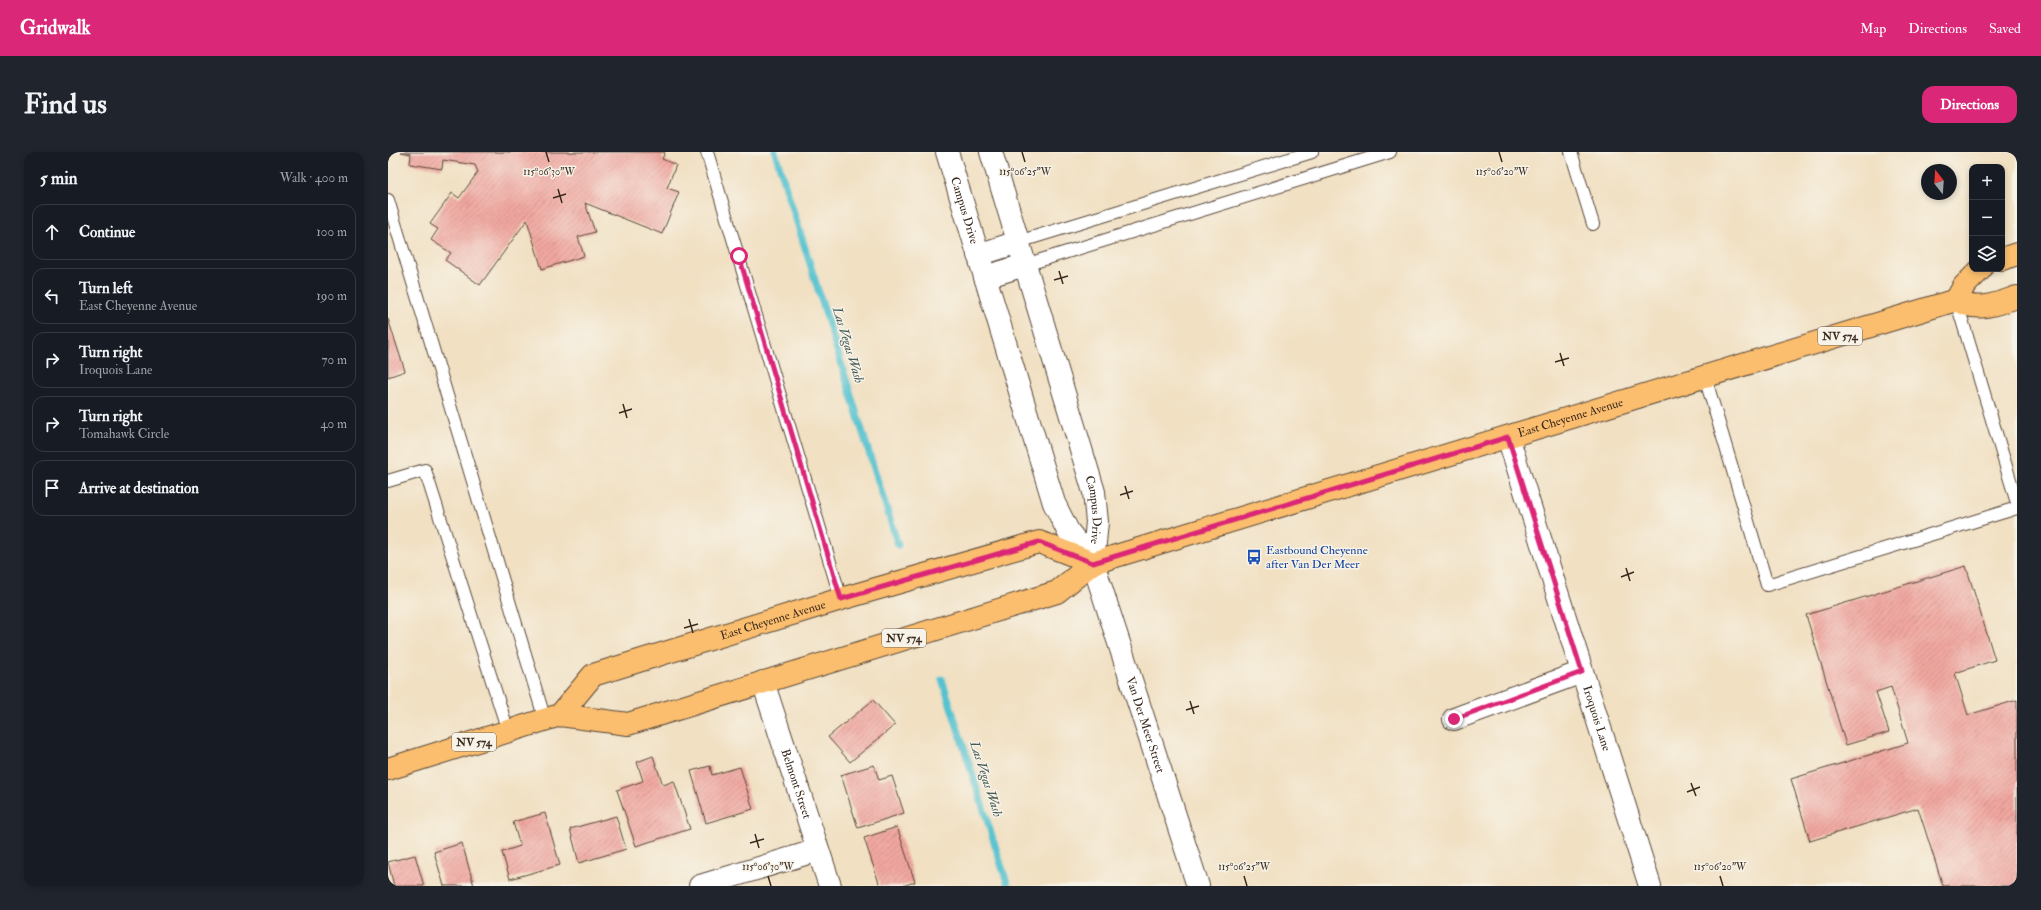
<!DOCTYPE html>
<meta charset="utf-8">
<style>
body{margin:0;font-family:"IM FELL Double Pica",serif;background:#20242c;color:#f1f3f6}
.controls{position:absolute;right:12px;top:12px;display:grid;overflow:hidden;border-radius:8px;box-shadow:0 2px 6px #0003}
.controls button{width:36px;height:36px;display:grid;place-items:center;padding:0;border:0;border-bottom:1px solid #363941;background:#171b24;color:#f1f3f6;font:20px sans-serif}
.compass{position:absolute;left:1533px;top:12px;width:36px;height:36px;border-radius:50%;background:#171b24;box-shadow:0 2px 6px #0003;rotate:343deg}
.stop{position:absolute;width:12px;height:12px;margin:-9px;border:3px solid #db2777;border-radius:50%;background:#fff}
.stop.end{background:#db2777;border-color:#fff;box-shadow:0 1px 4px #0008}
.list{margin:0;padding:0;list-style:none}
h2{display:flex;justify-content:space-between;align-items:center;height:52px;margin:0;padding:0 16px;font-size:17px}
h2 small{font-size:13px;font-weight:400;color:#9ea1a6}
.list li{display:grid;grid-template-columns:26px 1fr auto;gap:12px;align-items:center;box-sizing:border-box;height:56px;margin:0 8px 8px;padding:0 8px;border:1px solid #363941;border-radius:12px}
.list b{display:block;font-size:15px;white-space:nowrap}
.list p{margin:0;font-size:13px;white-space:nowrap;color:#9ea1a6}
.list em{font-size:13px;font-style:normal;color:#9ea1a6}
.icon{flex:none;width:22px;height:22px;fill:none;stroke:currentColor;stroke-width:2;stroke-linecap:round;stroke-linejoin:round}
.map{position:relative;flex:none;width:1629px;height:734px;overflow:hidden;border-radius:12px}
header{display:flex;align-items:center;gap:24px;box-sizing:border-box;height:56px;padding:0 20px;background:#db2777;color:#fff}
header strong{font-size:19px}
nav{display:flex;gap:22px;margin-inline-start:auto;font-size:14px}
.intro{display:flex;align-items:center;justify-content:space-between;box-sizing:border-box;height:96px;padding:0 24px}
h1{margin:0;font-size:28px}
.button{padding:10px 18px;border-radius:12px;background:#db2777;color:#fff;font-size:14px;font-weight:700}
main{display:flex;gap:24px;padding:0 24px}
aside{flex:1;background:#171b24;border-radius:12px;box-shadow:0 2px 6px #0003}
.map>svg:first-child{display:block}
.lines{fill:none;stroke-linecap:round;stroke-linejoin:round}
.stream{stroke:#55c2cf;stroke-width:7}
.building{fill:url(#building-hatch)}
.service-casing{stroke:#564537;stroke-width:14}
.minor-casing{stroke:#564537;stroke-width:24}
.tertiary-casing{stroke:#564537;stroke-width:24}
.primary-casing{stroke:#564537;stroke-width:24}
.service{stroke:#fff;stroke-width:12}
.minor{stroke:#fff;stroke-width:22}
.tertiary{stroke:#fff;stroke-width:22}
.primary{stroke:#fbbe6e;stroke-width:22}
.route{stroke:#db2777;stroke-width:5}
.ticks{fill:none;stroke:#3b2a1e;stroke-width:1.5}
.labels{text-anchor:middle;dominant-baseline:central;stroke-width:3;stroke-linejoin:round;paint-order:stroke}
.shield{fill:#f7f3e8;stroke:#73665b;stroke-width:1}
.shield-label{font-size:11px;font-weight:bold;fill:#3b2a1e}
.street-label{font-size:12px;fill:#3b2a1e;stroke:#f7f3e8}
.transit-label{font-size:12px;fill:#164399;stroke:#f7f3e8;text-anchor:start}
.water-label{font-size:13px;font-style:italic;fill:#435853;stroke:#f7f3e8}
.ticks-label{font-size:10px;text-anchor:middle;fill:#3b2a1e;stroke:#f7f3e8;stroke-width:3;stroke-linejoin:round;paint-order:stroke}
</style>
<header>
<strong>Gridwalk</strong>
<nav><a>Map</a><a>Directions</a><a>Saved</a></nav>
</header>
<div class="intro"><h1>Find us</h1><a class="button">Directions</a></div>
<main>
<aside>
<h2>5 min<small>Walk · 400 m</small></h2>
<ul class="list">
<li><svg class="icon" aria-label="ahead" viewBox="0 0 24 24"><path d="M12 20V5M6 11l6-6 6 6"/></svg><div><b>Continue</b></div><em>100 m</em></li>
<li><svg class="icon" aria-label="left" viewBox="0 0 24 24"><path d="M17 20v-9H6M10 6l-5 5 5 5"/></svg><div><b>Turn left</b><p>East Cheyenne Avenue</p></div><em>190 m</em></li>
<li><svg class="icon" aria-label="right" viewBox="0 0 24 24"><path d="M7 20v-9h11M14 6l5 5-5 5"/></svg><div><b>Turn right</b><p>Iroquois Lane</p></div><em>70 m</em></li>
<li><svg class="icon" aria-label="right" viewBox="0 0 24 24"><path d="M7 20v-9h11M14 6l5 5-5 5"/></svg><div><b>Turn right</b><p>Tomahawk Circle</p></div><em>40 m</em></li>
<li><svg class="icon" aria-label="arrive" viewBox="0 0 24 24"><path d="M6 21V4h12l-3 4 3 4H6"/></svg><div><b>Arrive at destination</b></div></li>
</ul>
</aside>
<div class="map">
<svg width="1629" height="734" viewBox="0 0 1629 734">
<defs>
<pattern id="building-hatch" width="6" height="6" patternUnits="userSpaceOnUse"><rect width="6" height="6" fill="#f1a7a0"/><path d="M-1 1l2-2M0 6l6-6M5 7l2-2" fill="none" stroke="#c48882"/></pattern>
</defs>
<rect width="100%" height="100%" fill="#f7f3e8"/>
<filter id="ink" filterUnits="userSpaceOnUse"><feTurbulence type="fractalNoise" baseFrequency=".025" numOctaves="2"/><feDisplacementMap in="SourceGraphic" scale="8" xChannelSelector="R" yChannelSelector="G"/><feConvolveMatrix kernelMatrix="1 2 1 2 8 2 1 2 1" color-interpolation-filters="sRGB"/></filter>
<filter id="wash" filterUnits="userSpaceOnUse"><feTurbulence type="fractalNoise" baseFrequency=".012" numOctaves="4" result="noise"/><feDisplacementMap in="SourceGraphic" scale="16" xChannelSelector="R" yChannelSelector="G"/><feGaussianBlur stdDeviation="0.9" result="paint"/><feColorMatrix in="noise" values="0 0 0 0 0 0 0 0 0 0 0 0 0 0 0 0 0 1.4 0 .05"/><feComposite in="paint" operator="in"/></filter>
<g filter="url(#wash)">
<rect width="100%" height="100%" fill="#f1e0c2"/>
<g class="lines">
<path class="stream" d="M387 0 510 393
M554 527 620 734"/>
</g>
<g id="blocks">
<path class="building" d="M13 0H277L274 7 288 13 279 36 291 40 274 82 197 51 207 80 190 85 196 104 154 117 139 68 92 133 57 108 63 101 43 88 50 77 42 72 64 41 71 46 90 20 87 13 55 8 54 17 22 12 23 2Z
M0 167 17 219 0 225Z
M1578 414 1607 508 1567 521 1580 563 1629 548V734H1555L1530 656 1422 689 1403 627 1520 591 1503 535 1488 540 1501 580 1458 593 1418 463Z
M485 548 507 573 462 610 440 585Z
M265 604 275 633 286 629 302 677 248 694 229 638 255 629 249 610Z
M486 613 491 628 504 624 516 661 470 676 453 623Z
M322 614 324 623 352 615 365 657 318 671 303 619Z
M157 661 172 713 122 727 114 700 132 694 125 670Z
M228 664 238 697 191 711 182 677Z
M509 675 527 730 514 734H492L476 686Z
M74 691 86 734H56L46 700Z
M27 703 36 734H6L0 710Z"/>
</g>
</g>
<g filter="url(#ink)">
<use href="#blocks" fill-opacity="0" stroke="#564537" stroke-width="1"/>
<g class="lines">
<g class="service-casing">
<path id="service" d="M319 0 453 447
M1183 0 1205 72
M0 48 157 568
M630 90 924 0
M637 113 1002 0
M1568 148 1629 351
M1317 225 1379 433 1629 356
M0 329 37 318 120 579"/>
</g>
<g class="minor-casing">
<g id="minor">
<path id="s1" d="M1120 285 1262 734"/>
<path id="s2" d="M375 530 442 734"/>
<path d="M1066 567 1194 520"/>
<path d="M312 734 430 698"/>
</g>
</g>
<g class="tertiary-casing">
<g id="tertiary">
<path id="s3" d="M559 0 666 351 680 379 705 411 810 734"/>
<path id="s4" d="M603 0 706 340 709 370 705 411"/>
<path d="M590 103 630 90"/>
<path d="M597 125 637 113"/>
</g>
</g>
<g class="primary-casing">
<g id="primary">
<path d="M1614 107 1629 102"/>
<path d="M1568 148C1589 161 1608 152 1629 145"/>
<path id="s5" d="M172 563 205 523 453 447 651 390 705 411"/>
<path id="s6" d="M0 617 172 563 240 572 669 440 705 411 1568 148 1576 134 1593 117"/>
</g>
</g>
<use href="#service" class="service"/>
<use href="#minor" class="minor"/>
<use href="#tertiary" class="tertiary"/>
<use href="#primary" class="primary"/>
</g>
</g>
<g class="lines" filter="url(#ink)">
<path class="route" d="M351 104 453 447 651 390 705 411 1120 285 1194 520 1066 567"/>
</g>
<path class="ticks" d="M158 0 161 10M634 0 637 10M1111 0 1114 10M170 37 174 51M165 46 178 42M671 119 675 132M666 128 680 124M1172 201 1176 214M1167 210 1181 206M235 252 239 266M231 261 244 257M737 334 741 347M732 343 745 339M1238 416 1242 429M1233 425 1246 420M301 467 305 481M296 476 310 472M802 549 806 562M798 558 811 554M1303 631 1308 644M1299 640 1312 635M367 682 371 696M362 691 376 687M380 724 383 734M856 724 859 734M1332 724 1335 734"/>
<defs>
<g id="bus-bare" transform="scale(1.2)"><path d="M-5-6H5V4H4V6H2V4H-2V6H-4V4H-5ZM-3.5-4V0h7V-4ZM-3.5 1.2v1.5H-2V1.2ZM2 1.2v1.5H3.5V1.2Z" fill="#1a4fb4" stroke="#f7f3e8" stroke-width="2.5" paint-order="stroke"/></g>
</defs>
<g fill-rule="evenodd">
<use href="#bus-bare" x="866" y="405"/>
</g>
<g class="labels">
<g class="shield">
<rect x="1430" y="175" width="44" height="18" rx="3"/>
<rect x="494" y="477" width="44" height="18" rx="3"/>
<rect x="64" y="581" width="44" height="18" rx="3"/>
</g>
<g class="shield-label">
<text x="1452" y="184">NV 574</text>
<text x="516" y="486">NV 574</text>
<text x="86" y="590">NV 574</text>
</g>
<g class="street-label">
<text stroke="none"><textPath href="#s3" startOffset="61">Campus Drive</textPath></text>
<text stroke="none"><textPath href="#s6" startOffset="1243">East Cheyenne Avenue</textPath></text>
<text stroke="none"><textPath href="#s4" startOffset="373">Campus Drive</textPath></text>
<text stroke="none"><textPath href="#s5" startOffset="240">East Cheyenne Avenue</textPath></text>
<text stroke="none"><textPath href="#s1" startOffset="295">Iroquois Lane</textPath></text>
<text stroke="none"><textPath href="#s3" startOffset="609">Van Der Meer Street</textPath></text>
<text stroke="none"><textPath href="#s2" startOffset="107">Belmont Street</textPath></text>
</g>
<g class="transit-label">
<text x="878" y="398">Eastbound Cheyenne<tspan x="878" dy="14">after Van Der Meer</tspan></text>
</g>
<g class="water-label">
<text transform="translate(460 193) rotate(73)">Las Vegas Wash</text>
<text transform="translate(598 627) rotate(72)">Las Vegas Wash</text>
</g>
</g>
<g class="ticks-label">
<text x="161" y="23">115°06'30"W</text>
<text x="637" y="23">115°06'25"W</text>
<text x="1114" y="23">115°06'20"W</text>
<text x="380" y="718">115°06'30"W</text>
<text x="856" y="718">115°06'25"W</text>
<text x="1332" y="718">115°06'20"W</text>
</g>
</svg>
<div class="controls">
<button>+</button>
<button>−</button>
<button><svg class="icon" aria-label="layers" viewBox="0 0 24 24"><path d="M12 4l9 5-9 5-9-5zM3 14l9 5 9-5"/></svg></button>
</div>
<svg class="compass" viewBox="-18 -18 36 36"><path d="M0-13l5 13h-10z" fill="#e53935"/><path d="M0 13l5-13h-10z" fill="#9ea1a6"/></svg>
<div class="stop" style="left:351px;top:104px"></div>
<div class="stop end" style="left:1066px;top:567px"></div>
</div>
</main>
